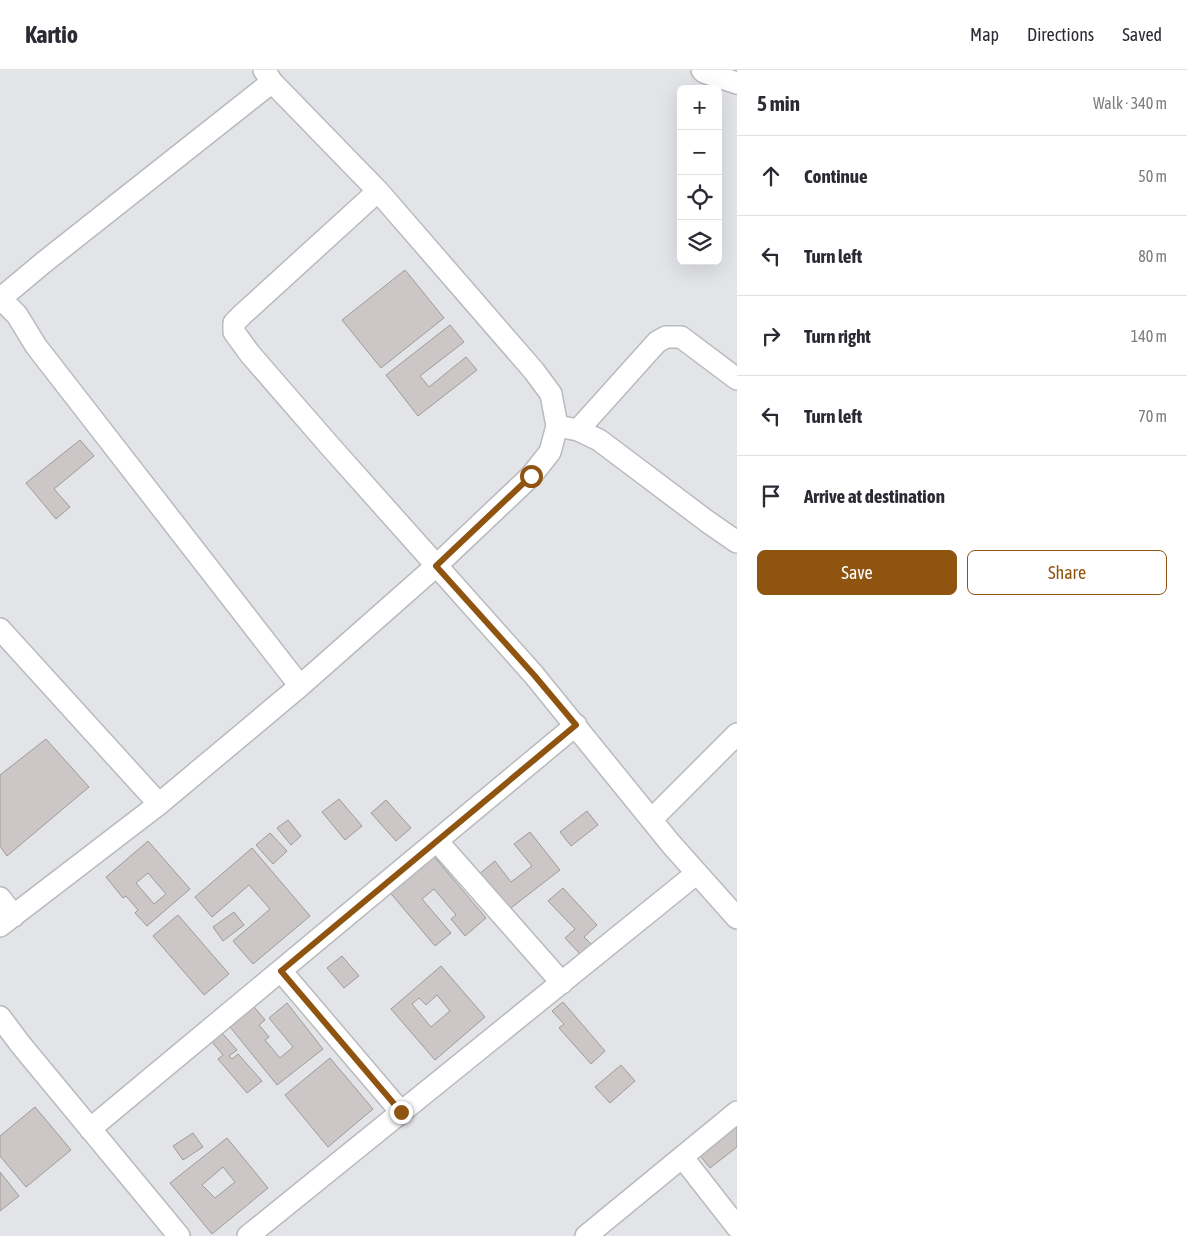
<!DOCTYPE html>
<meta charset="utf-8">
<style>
body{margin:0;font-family:"Asap Condensed",sans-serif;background:#f7f7f7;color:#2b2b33}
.controls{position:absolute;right:15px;top:15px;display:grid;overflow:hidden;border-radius:8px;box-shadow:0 5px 20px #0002}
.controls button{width:45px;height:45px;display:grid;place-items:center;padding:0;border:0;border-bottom:1px solid #e1e1e2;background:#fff;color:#2b2b33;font:25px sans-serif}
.stop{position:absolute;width:15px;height:15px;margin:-11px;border:4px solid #8e5410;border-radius:50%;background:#fff}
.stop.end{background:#8e5410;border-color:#fff;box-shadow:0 1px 5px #0008}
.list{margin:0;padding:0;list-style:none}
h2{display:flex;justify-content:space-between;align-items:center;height:65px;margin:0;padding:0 20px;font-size:21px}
h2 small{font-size:16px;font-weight:400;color:#7c7c81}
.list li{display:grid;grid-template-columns:32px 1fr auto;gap:15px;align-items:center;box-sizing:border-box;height:80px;padding:0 20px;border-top:1px solid #e1e1e2}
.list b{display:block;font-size:19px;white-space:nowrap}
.list em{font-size:16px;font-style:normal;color:#7c7c81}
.actions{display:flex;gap:10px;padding:15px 20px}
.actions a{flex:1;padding:11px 0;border:1px solid #8e5410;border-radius:8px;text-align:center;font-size:18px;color:#8e5410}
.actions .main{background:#8e5410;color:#fff}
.icon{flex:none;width:28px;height:28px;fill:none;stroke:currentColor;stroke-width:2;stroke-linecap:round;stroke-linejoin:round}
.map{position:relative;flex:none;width:737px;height:1166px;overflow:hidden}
header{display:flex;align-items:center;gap:30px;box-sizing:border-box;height:70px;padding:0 25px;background:#fff;border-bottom:1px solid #e1e1e2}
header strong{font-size:24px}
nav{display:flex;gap:28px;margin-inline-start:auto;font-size:18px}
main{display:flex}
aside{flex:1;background:#fff}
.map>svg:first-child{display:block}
.building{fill:#ccc7c6;stroke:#9e9a98;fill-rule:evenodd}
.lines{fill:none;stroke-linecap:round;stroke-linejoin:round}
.minor-casing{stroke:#b8babd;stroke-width:24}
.minor{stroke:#fff;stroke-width:21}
.route{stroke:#8e5410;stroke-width:6}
</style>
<header>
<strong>Kartio</strong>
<nav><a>Map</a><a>Directions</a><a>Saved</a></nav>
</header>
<main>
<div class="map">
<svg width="737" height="1166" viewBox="0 0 737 1166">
<rect width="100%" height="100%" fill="#e3e4e8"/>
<path class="building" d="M405 200 444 248 381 298 342 250Z
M450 255 464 272 420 306 429 317 466 287 477 300 418 346 386 305Z
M80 370 94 386 54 419 70 437 56 449 26 413Z
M46 669 89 717 7 786 0 776V705Z
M339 729 362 756 345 770 322 742Z
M386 730 411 758 396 771 371 743Z
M587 741 598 755 571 776 560 762Z
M288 750 301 766 291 775 277 758Z
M530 762 560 800 507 841 478 805 495 791 511 812 532 796 514 774Z
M270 763 287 781 273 794 256 775Z
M148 771 190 819 147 856 135 843 138 840 126 826 123 828 106 807ZM148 803 166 824 154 834 136 813Z
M252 778 310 846 253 894 233 871 270 839 249 815 212 847 195 827Z
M432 784 486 848 465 866 451 849 456 845 434 819 422 829 451 863 435 876 388 820Z
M563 818 597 855 584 867 592 875 581 885 565 868 575 859 548 831Z
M234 842 244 855 223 871 213 857Z
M178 845 229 904 204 925 153 866Z
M342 886 359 906 344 918 327 898Z
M441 896 485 947 435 990 391 939ZM437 925 450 941 431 957 412 934 419 928 426 935Z
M563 932 605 981 591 994 559 958 564 954 552 941Z
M251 933 265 950 259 955 269 967 265 970 280 988 293 977 269 948 287 933 323 979 277 1015 226 952Z
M222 963 237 980 229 986 232 989 238 984 262 1011 247 1023 218 989 223 985 212 972Z
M330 988 373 1039 328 1077 285 1025Z
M621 995 635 1011 610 1033 595 1017Z
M35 1037 71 1080 26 1117 0 1086V1066Z
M737 1055V1077L710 1098 697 1082Z
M193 1063 203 1077 183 1090 173 1076Z
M227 1068 268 1118 212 1164 170 1113ZM223 1097 235 1112 215 1128 202 1115Z
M0 1102 19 1126 0 1141Z"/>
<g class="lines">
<g class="minor-casing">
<path id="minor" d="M702 0 704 2 737 13
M378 121 243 244 234 253V262L250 284 329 375 534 605 671 774 737 848
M0 228 17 245 36 276 300 616
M0 229 43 193 272 12
M557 356 578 360 599 370 708 452 737 472
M578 360 657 272 666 267H681L737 309
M0 559 159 734
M652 749 737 664
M437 771 562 913
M0 828 14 846
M0 856 159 734 300 616 436 496 531 406 550 382 557 356 551 324 534 301 378 121 272 12 264 0
M281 901 401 1042
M0 947 21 975 179 1166
M90 1059 576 655
M683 1088 737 1157
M248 1166 697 803
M586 1166 737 1042"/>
</g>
<use href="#minor" class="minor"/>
</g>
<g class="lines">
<path class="route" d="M401 1042 281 901 576 655 534 605 436 496 531 406"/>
</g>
</svg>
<div class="controls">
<button>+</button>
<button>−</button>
<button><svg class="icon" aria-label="locate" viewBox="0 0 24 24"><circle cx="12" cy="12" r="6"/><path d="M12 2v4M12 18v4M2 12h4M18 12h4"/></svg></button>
<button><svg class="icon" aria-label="layers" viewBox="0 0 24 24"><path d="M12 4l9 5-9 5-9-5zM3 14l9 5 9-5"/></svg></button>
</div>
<div class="stop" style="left:531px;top:406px"></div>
<div class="stop end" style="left:401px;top:1042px"></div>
</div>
<aside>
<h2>5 min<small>Walk · 340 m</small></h2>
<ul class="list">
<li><svg class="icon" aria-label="ahead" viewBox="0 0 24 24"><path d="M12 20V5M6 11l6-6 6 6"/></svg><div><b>Continue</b></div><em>50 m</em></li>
<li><svg class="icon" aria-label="left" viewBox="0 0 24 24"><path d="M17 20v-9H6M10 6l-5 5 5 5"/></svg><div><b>Turn left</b></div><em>80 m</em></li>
<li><svg class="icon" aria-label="right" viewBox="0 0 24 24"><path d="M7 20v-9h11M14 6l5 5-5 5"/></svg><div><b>Turn right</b></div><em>140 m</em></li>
<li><svg class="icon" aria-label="left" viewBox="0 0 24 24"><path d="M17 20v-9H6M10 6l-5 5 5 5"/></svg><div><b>Turn left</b></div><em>70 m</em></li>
<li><svg class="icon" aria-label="arrive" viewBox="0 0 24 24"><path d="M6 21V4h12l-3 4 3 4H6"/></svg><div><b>Arrive at destination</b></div></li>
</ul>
<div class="actions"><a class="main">Save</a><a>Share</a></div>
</aside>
</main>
